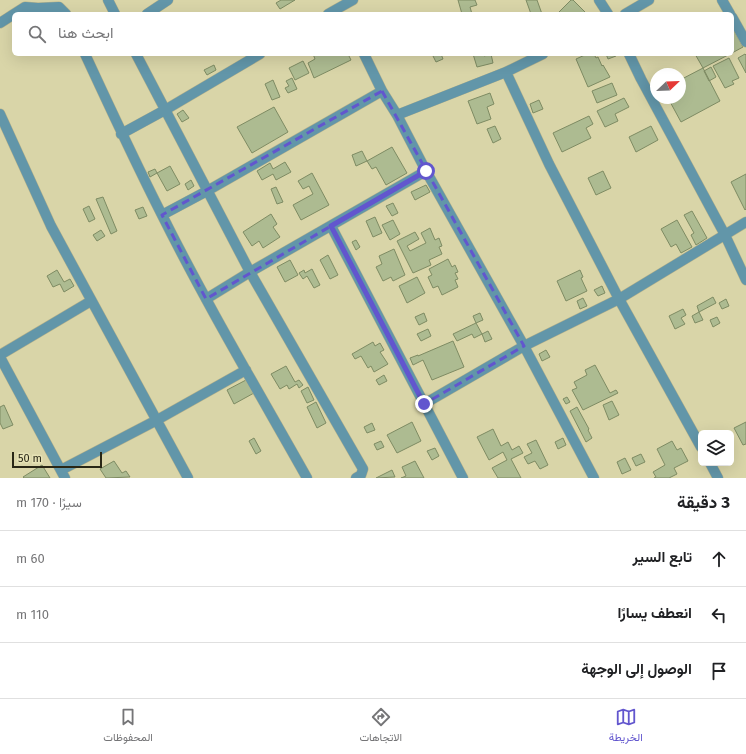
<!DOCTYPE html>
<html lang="ar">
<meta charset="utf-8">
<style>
body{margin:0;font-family:"Fira Sans",Vazirmatn,sans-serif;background:#f2f2f2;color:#202124;direction:rtl}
.controls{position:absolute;right:12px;bottom:12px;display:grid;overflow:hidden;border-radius:6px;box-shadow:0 4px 16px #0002}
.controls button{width:36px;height:36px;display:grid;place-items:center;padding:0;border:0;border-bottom:1px solid #e0e0e0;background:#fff;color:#202124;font:20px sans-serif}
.compass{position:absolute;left:650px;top:68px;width:36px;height:36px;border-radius:50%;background:#fff;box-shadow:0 4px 16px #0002;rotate:67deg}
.scale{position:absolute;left:12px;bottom:10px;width:90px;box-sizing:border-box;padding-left:4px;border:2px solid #292716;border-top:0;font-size:11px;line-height:14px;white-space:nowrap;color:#292716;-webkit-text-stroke:3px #e6e2b5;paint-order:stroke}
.stop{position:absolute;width:12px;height:12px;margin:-9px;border:3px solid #6256ce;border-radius:50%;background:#fff}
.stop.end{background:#6256ce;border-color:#fff;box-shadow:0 1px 4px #0008}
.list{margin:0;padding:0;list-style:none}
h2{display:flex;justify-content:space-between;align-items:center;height:52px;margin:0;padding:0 16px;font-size:17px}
h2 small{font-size:13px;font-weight:400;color:#757577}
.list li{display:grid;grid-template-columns:26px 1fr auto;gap:12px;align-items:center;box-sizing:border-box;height:56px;padding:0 16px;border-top:1px solid #e0e0e0}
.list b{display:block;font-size:15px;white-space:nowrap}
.list em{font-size:13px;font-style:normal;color:#757577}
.icon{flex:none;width:22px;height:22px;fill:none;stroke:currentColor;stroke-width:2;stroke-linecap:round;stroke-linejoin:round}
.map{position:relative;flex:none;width:746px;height:478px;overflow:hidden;direction:ltr}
.search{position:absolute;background:#fff;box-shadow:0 4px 16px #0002;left:12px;right:12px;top:12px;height:44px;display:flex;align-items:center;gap:10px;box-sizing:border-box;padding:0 14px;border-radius:6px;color:#757577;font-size:15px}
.sheet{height:220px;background:#fff}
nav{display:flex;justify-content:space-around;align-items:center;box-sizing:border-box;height:56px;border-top:1px solid #e0e0e0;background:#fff;font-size:11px;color:#757577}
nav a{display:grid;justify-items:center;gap:2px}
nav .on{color:#6256ce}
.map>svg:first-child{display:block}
.building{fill:#adbb91;stroke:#7e8b63}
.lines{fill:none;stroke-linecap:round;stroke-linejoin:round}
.minor-casing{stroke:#b6b28b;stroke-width:11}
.minor{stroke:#6296a9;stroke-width:10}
.route{stroke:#6256ce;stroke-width:5}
.marked{fill:none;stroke:#6256ce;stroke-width:3;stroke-dasharray:8 5;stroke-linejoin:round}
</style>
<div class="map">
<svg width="746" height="478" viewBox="0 0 746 478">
<rect width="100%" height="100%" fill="#d9d5a8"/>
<path class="building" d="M281 0H295L280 9 276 3Z
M458 0H475L477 5 470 7 472 14H462Z
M526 0H537L542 14H531Z
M571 0H573L587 14H559L558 13Z
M732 27 743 47 732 53Z
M313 54H348L351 60 314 78 308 63 315 59Z
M432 54H441L443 59 436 62Z
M473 54H484V56L491 54 493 63 477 67Z
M587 54H594L596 58 598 57 602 66 603 65 610 77 588 87 576 59Z
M606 54H615L616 56 608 59Z
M695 54H730L703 68Z
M745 54 746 55V73L738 58Z
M729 58 739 78 732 81 734 84 725 88 713 66Z
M303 61 309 73 295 80 289 68Z
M214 65 216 70 207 75 204 70Z
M711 67 716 77 709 81 704 71Z
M703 68 720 101 681 122 668 98H680V80Z
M292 78 297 89 288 93 285 88 289 86 286 81Z
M273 80 280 97 272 100 265 84Z
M612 83 617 95 597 103 592 91Z
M490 93 494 104 487 107 491 119 477 124 468 101Z
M624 98 629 107 615 114 618 121 605 127 597 111Z
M539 100 543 109 533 113 530 104Z
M274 107 288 132 252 153 237 127Z
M183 110 189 118 182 122 177 114Z
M589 116 593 124 586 128 591 138 562 152 553 133Z
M495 126 501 139 493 143 487 129Z
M651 126 658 140 636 152 629 137Z
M392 147 407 173 386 185 376 167 372 169 367 161Z
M362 151 367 161 356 166 352 155Z
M285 162 291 172 276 180 273 174 262 180 257 171 270 163 273 169Z
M170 166 180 184 167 191 157 173Z
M155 169 157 173 150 177 148 172Z
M603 171 611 188 596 195 588 178Z
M312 173 329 205 301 220 293 205 313 194 309 186 303 189 298 181Z
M746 174V209L745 210 731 182Z
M191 180 194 186 188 190 185 184Z
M426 185 430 192 415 200 411 192Z
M276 187 283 202 277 204 271 189Z
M103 197 117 231 111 234 96 199Z
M393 203 398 213 392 216 386 206Z
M89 206 95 219 89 222 83 209Z
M143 207 147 216 139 219 135 210Z
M692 211 707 238 696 245 691 235 694 233 684 215Z
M271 214 277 224 273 227 280 237 263 248 259 241 252 246 243 232Z
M375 217 382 233 373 237 366 221Z
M393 220 400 234 390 240 382 225Z
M677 220 692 247 681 253 676 244 671 247 661 229Z
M430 228 435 240 439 238 442 246 439 247 442 254 429 260 431 265 413 273 397 241 415 232 419 239 407 246 410 251 426 243 421 233Z
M101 230 105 236 97 241 93 235Z
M356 240 360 247 356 250 352 242Z
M394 249 405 275 393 281 391 277 383 281 376 267 382 264 379 256Z
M328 255 338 275 330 279 320 260Z
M448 259 452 267 455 265 458 272 455 273 458 279 455 280 458 287 442 295 438 286 433 288 428 277 432 275 429 269Z
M290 260 298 275 285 282 277 267Z
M312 269 320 285 314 288 307 276 303 279 299 273 304 270 305 273Z
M57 270 64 282 70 279 74 286 64 292 60 284 53 287 47 276Z
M580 270 583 277 581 278 587 291 566 301 557 281Z
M417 277 425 293 407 303 399 286Z
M602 286 605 293 598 296 594 290Z
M713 297 716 303 699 312 697 306Z
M583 298 587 306 580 309 577 301Z
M726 299 729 306 722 309 719 303Z
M683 309 686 315 681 318 685 324 675 329 669 316Z
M699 312 703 320 695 323 692 316Z
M424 313 427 321 419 325 415 317Z
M480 313 483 320 476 323 473 316Z
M717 317 720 323 713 327 710 320Z
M476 323 482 334 474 338 472 334 457 341 453 334Z
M428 329 431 336 421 341 417 334Z
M488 331 492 339 485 342 482 334Z
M453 341 464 367 432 380 423 360 413 365 410 358 418 355V356Z
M373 342 375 346 380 343 384 350 380 352 388 364 374 372 371 366 368 368 361 356 355 359 352 354Z
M546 350 550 357 542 361 539 354Z
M595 365 610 393 616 390 618 393 583 410 572 390 577 388 574 382 587 375 585 370Z
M286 366 295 382 299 380 303 385 299 388 297 384 289 389 287 385 280 389 271 374Z
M384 375 387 381 379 385 376 380Z
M246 380 254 393 234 404 227 390Z
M308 387 314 400 307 403 301 391Z
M567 397 570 402 566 404 563 399Z
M612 401 619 415 609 420 603 405Z
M316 402 326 423 317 428 307 407Z
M4 405 13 425 3 429 0 423V407Z
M577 407 589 429 588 430 592 438 586 442 570 411Z
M412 422 421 441 397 453 387 435Z
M746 422V444L743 445 734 428Z
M372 423 375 430 367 433 364 427Z
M493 429 501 446 508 442 512 450 519 446 523 453 511 459 521 478H498L492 468 507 460 503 452 489 460 477 437Z
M254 438 261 451 256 454 249 441Z
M563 438 566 445 558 449 555 442Z
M536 440 548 465 540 469 535 461 528 464 524 457 532 453 527 444Z
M381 441 384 447 377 450 374 444Z
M672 441 677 450 681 448 688 461 674 468 677 474 669 478H654L656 477 653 472 665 465 657 449Z
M435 448 439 456 432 460 427 451Z
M641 454 645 462 636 466 632 458Z
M625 458 631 470 622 474 617 462Z
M114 461 122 473 126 471 130 477 106 478 100 469Z
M415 461 424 478H401L406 476 402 467Z
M42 465 50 478H24L23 477Z
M392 470 395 477 376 478Z"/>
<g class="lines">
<g class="minor-casing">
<path id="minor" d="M108 0 115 14
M599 0 608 14
M722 0 730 14
M14 14 25 7 38 8 59 7 66 14
M147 14 168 0
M328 14 353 0
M625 14 649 0
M732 17 746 42
M0 23 14 14
M85 54C110 108 135 162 162 215 207 305 258 391 307 478
M136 54 250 272 363 469 361 475 356 478
M364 54 382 91 397 115 426 171 524 346 594 478
M629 54 641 79 725 235 746 280
M506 72 549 164 619 299 701 447
M0 114 51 226 188 478
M397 115 506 72 543 54
M121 134 165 110 260 54
M162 215 207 191 382 91
M331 226 463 478
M206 299 250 272 426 171
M0 355 91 301
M0 357 65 478
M424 404 524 346 619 299 746 222
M710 463 718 478
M61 470 157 420 246 370"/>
</g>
<use href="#minor" class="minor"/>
</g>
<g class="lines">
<path class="route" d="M424 404 331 226 426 171"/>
</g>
<path class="marked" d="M382 91 524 346 424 404 331 226 206 299 162 215Z"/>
</svg>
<div class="controls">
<button><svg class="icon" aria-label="layers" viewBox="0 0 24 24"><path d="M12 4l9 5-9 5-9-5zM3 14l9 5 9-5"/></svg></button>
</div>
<svg class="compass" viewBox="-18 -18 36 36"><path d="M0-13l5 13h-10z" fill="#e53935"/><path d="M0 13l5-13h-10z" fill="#757577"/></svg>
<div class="scale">50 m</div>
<div class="stop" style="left:426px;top:171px"></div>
<div class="stop end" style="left:424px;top:404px"></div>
<div class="search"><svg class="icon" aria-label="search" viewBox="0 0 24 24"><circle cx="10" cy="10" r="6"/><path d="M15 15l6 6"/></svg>ابحث هنا</div>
</div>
<section class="sheet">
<h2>3 دقيقة<small>سيرًا · 170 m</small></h2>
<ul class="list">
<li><svg class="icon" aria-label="ahead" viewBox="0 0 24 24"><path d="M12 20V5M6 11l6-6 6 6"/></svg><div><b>تابع السير</b></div><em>60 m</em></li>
<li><svg class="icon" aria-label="left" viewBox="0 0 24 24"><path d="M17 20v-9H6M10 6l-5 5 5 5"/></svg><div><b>انعطف يسارًا</b></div><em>110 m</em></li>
<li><svg class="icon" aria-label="arrive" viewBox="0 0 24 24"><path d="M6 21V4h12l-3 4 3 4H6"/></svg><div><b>الوصول إلى الوجهة</b></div></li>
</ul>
</section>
<nav>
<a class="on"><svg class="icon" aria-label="map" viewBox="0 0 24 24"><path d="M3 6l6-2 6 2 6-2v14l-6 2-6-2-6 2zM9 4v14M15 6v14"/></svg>الخريطة</a>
<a><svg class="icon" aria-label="directions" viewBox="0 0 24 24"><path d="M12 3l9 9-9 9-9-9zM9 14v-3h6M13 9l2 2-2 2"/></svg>الاتجاهات</a>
<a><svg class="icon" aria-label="saved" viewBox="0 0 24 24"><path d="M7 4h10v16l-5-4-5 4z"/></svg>المحفوظات</a>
</nav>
